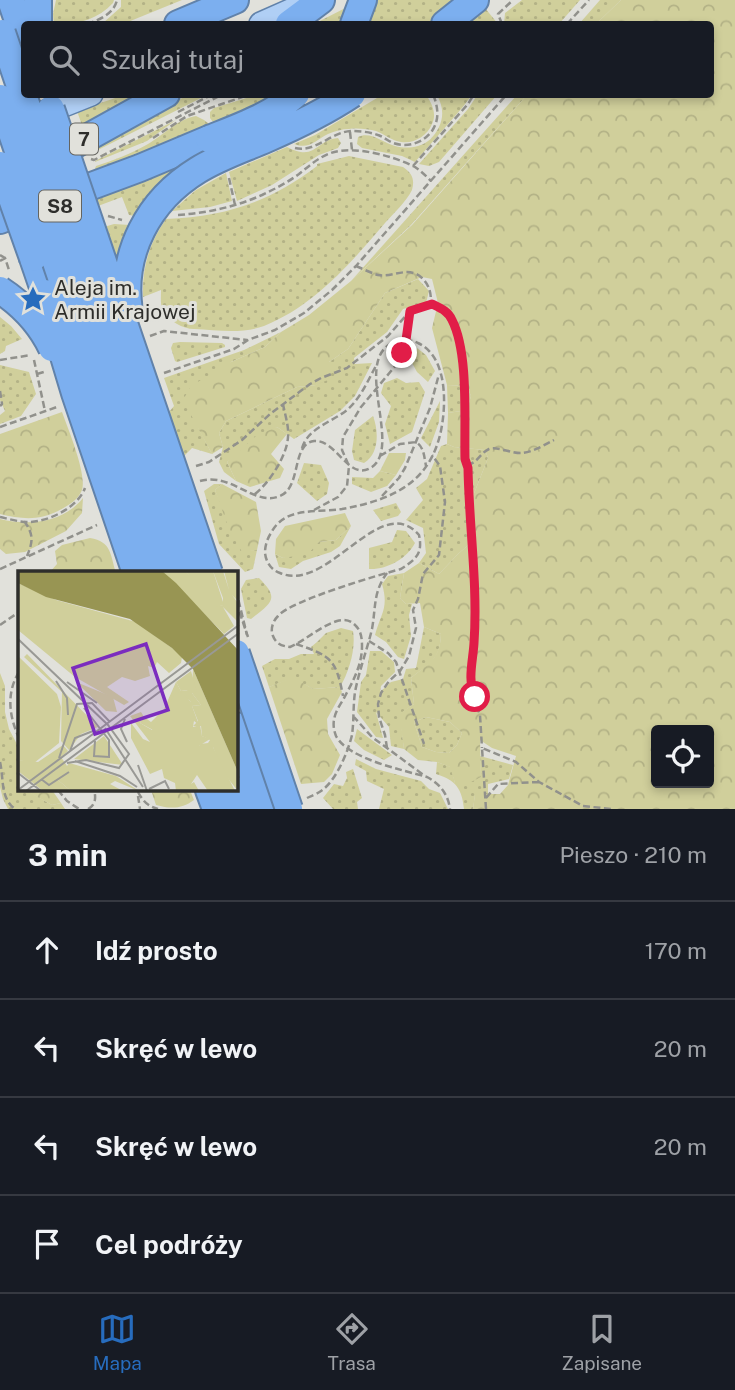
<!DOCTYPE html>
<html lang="pl">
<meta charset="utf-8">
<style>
body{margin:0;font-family:"Public Sans",sans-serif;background:#20242c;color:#f1f3f6}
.controls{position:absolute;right:21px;bottom:21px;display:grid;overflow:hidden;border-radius:7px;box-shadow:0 4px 10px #0003}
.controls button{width:63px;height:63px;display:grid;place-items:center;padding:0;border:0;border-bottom:2px solid #363941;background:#171b24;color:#f1f3f6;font:35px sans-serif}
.stop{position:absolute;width:21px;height:21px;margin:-16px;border:5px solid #e11d48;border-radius:50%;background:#fff}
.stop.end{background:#e11d48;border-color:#fff;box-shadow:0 2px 7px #0008}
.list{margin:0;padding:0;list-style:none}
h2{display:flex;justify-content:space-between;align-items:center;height:91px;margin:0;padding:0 28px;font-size:30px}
h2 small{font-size:23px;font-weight:400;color:#9ea1a6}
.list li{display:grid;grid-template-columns:46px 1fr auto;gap:21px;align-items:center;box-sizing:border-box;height:98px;padding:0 28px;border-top:2px solid #363941}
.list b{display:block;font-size:26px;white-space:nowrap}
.list em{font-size:23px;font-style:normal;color:#9ea1a6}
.icon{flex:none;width:38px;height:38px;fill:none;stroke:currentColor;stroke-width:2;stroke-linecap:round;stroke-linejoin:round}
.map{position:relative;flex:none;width:735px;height:809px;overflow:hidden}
.search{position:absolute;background:#171b24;box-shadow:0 4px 10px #0003;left:21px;right:21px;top:21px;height:77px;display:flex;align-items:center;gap:18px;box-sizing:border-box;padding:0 24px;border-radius:7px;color:#9ea1a6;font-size:26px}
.sheet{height:483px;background:#171b24}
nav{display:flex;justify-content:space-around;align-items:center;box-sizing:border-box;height:98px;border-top:2px solid #363941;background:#171b24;font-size:19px;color:#9ea1a6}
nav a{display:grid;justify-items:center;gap:4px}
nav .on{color:#276cbd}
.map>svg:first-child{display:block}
.grass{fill:url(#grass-dots)}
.forest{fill:url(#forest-crowns);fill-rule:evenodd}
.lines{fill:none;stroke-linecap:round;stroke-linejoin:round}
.primary-casing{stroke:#6182aa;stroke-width:26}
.highway-casing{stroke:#6182aa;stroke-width:30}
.path{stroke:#91918c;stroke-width:2.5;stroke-dasharray:7 3.5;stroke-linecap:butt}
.primary{stroke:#b0cff5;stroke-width:23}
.highway{stroke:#7cafef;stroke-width:26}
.highway-bridge-casing{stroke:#6182aa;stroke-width:30;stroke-linecap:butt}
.path-bridge{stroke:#91918c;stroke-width:2.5;stroke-dasharray:7 3.5;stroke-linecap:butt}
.highway-bridge{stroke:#7cafef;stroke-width:26}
.route{stroke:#e11d48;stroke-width:9}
.labels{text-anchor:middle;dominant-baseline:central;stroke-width:6;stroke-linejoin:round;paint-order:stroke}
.shield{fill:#e1e1db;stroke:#646460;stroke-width:2}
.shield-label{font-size:19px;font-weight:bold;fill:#2e2e2b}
.poi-label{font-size:21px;fill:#2e2e2b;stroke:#e1e1db;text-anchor:start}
.inset-road{fill:none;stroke:#999995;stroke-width:2}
.view{fill:#7b2cbf;fill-opacity:0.15;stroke:#7b2cbf;stroke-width:3.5}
.inset-edge{fill:none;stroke:#2e2e2b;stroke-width:3.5}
</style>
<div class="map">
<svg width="735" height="809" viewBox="0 0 735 809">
<defs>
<pattern id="grass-dots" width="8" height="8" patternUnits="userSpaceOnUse" patternTransform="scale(1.75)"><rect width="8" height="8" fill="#d0cf9b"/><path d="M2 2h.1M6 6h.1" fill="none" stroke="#b3b286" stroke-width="1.8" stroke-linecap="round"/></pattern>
<pattern id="forest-crowns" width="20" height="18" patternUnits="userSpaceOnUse" patternTransform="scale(1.75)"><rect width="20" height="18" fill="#d0cf9b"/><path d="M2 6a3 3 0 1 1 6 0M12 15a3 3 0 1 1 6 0" fill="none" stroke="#b3b286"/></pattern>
</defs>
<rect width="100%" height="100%" fill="#e1e1db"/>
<path class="grass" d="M56 0H114L113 3C97 20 77 25 54 24L53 14Z
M121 0H182L123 24H98L103 23 121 7Z
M361 0H462L434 24H314Z
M522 0H580L559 24H504L505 13Z
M600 0H621L596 24H579Z
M485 8 498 24H459Z
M478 94 497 95 439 162 429 166 419 164 468 109Z
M124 95H146L84 131 77 111Z
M188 95H207L92 153 89 146Z
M256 95H279L216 126 210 118V112L214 108Z
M382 95H426C432 103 437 114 432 124 427 136 414 144 401 142 392 141 384 134 376 131 368 129 358 128 349 129 342 129 335 131 328 134 316 140 309 150 294 144L315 135Z
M437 95H472L462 108 415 162 402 156 362 148 357 144 358 137C371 131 383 143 395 146 403 148 410 148 418 146 428 143 434 137 439 127 444 116 443 106 437 95Z
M517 95H527L411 225 351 281Z
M196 116 204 120 213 127 91 179 96 166C114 160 131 154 148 144 164 135 177 119 196 116Z
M176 120 147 141 95 162V161Z
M338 138 341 143 338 148 319 155 272 185 237 201 229 172 287 147C316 162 315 140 338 138Z
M214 149 151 193 135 216 129 215 122 197 98 206 95 192Z
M349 156 403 167C412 173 415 179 412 190 406 202 394 213 385 223 351 263 314 306 264 326 242 334 217 330 194 329 183 329 169 321 163 311 160 305 161 297 161 290L143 297C142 268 149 243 166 219 226 216 268 203 317 166V164Z
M226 173 232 201 210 207 172 211 196 190Z
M114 224 130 225 121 249 117 266 104 227Z
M418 279 429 291 426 303 403 309 387 332 354 358 355 364 372 363 355 396 340 411 294 439 277 427 227 462 236 481 224 472 219 462 223 447 219 433 226 421 297 387 316 385 329 362 348 349 385 293Z
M0 317 11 326 22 339 6 346 5 351 0 354Z
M281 332 265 347 231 362 198 427 212 454 192 448 182 458 169 412 174 406 164 378 244 350Z
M180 342 222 343 225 345V347L177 362 175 361 171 348 173 343Z
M417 348 426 355 435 371 428 382 417 372 411 361Z
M0 365 29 372 36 394 21 416 0 424V415L5 411 0 400Z
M397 378 406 383 419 382 425 392 412 432 390 444 385 424 391 406 381 393 384 383Z
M447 385 467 386 471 396 467 410 448 413Z
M440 401 439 422 430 447 421 438Z
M373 416C379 432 379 454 364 463L354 460 352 451 355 430Z
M447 444 454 447 485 450 488 458 471 501 474 540 458 554 439 574 419 563 426 553 423 528 406 520 423 500 416 488 427 479 441 446Z
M304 463 321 465 329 483 327 494 317 501 297 483Z
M380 471 396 475 387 486 371 492 352 484V477L373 478Z
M214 484H222L215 490 242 551 257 550 253 569 245 572 219 544 204 491Z
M396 503 401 512 398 516 381 521 373 510Z
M351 526 340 546 331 552 303 561 291 569 279 567 275 554 283 558 319 542 336 540Z
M397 530 406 531 415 543C407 559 386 570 369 569V548L392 542Z
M404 573 400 598 406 604H412L409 615 411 636 404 659 398 657 386 642 375 635C381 613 389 608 382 584L388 576Z
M259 578C280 599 272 602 251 619L247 618 241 589 246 580Z
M424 627 441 634C440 660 430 663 411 678L414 704 400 714 404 749 391 746 389 727 376 712 383 738 376 737 357 712 361 682 366 675 370 651H381L394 662 395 672 381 686 380 692 391 682 403 679 406 669 416 668Z
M341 628 353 631C356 649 349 672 340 687L313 689 293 678 269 687 262 666 275 659H289L301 654H314L311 647 317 642 326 633Z
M0 673 5 686V712L9 729 19 748V790H30L31 793 52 805 61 803 65 809H8L3 799 0 787Z
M426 717 450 722 462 733 457 745 449 753 436 752 422 747 414 722Z
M357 729 392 755 384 760 364 750 354 741Z
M480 756 513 765 509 779 488 784V794L475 795 473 809H464C462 789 456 780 436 774L437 762 451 767 455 783 481 777Z
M356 759 376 769 421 781 429 789 440 793 448 809H379L384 789 367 781 366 771 355 765Z
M353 769 362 798 357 802 358 809H333L323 798 334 784 343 786 347 778 346 772Z"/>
<path class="forest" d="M621 0H735V809H473L475 794H500L508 785 516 756 492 748 480 740 481 777 461 787 455 783 450 767 437 762 418 760 404 749 399 714 414 704 411 678C429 663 440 659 441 634L424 627 420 603 406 604 400 598 404 573 419 563 439 574 458 554 474 540 471 501 488 458 485 450 454 447 447 444 448 413 467 410 471 396 467 386 447 385 432 328 438 303 432 279 422 277 385 293 348 349 329 362 330 379 316 385 297 387 226 421 219 433 223 447 212 454 183 400 191 386 231 362 265 347 281 332 309 315 351 281 412 225 527 95 710 94V24H596ZM426 717 450 722 462 733 457 745 449 753 436 752 422 747 414 722ZM656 730H709V783H656Z
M62 412C68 429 87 474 82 490 78 501 67 506 58 511 38 521 21 519 0 514V434Z
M277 427 287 434 271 454 284 469 280 478 250 487 236 481 227 462 257 435Z
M389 453H406L405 460 396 475 380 471Z
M222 484 256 502 261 531 257 550 242 552 229 529 215 490Z
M83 498 82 513 66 531 25 552 6 554 0 549V519C29 526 63 523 83 498Z
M345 513 351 526 336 540 319 542 308 554 283 558 275 554 276 539 285 526Z
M90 538C112 542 110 554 116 573H49L57 564 55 551 62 545Z
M293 677 313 689 340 687 342 692 327 719 328 734 340 755 332 774 324 782 301 784 269 687Z
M30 790H52L61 803 52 805 30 793Z
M151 790H190L194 800C182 809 171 809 156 805Z"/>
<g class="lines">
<g class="primary-casing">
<path id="primary" d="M261 24 306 4
M36 116 91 94"/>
</g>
<g class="highway-casing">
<path id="highway" d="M11 0 24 38
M38 0V24
M178 24 235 0
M289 24 321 0
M354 24 363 0
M445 24 475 0
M47 160 166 94
M0 220 140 168 209 139
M33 258 45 293
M236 726 264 809
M209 790 216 809
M236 790 242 809"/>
</g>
<path class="path" d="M87 24C99 20 114 14 117 0
M502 24 498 14 513 0
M567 24 589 0
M178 112 213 94
M350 132 352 150
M153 138 187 116 251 94
M295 148C315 153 331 132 351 131 360 131 370 132 378 135 384 137 388 141 393 143 408 148 423 143 432 131 440 119 438 107 433 94
M91 159 94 160 223 94
M413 166 468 104 474 94
M229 178 235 205
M178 215C207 213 235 207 262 195 275 189 288 182 299 174 309 166 319 157 331 153 353 145 394 156 415 167 421 171 426 176 431 181
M108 216 122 220
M0 255 5 258 9 270
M0 261 9 256
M356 266C363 269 371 273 378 275 393 278 408 265 422 278 430 286 431 293 431 304 440 307 448 311 452 320 469 353 464 421 465 459L468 468V495L476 622 472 667 470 678 471 689 480 715 482 748
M150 336 164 331 247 340
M0 360 31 355
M34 360 45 411
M164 373 234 349 248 340 275 330 304 313 332 290 356 266 507 94
M37 374 47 371
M0 391 2 404 0 406
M0 427 57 407
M302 448C308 428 332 422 347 410 361 398 368 380 377 364
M380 456 400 444 416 442C424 447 424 456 426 466
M467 465C478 463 480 453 489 449 497 446 513 454 522 453 533 452 544 445 554 440
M196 466 209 462 242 440 270 414 310 384 321 378 347 368 388 336 410 311 431 304
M200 481C232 472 254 507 280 496 302 487 291 444 314 441 337 439 349 483 372 467 402 446 353 362 392 343 400 339 410 339 418 343 444 355 446 393 443 418 436 479 398 499 342 509 317 513 285 506 271 533 267 539 265 546 265 553 266 562 271 570 280 573 328 594 380 490 419 535 423 554 416 559 401 569 378 575 290 601 278 616 273 621 270 629 273 636 276 644 282 646 290 647 306 640 319 627 337 621 344 619 351 620 356 626 361 631 362 638 362 646 362 666 352 683 343 700 339 706 335 713 334 720 333 725 334 731 336 736 348 759 403 770 427 777 440 784 448 794 450 809
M255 494C269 483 287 456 288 437 289 426 285 415 283 404
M382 496 399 478 405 468 430 408 439 374
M314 510 338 497 347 486 349 466 342 450 343 437 361 407 396 365 406 340 410 311
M0 517C9 519 19 522 28 522 49 522 78 507 85 488
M24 521C34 534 33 542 27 556
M0 569 97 525
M236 590 247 635
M0 625 19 612
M369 641 388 653 396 662 424 744
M296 644C331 656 336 659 343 696
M19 672C6 693 9 716 19 738
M353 716 372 737 425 776
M387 748 385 735 379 717 378 704 381 693 389 681 400 671 409 656 416 628 413 610 418 599 423 574 439 555 445 502 440 466 432 455
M0 762C4 779 0 798 15 809
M58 790 67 801 79 809
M138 792C143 801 147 806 158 809
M138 796 140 809
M307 798C311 796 317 794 321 791 336 781 348 752 352 735 354 721 353 706 355 692 359 671 367 650 372 629 376 607 373 592 387 573
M486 798 498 784 539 782
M88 809C96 805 96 797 94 790
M486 809 482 748 516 762 539 782 583 806 611 809"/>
<use href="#primary" class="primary"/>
<use href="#highway" class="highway"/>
<g class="highway-bridge-casing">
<path id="highway-bridge" d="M2 33 185 573
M0 98 162 573
M51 109 209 573
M209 139C239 127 271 116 296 94
M0 165 33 258
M0 290C23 305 40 323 52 348
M45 293 75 393 136 573
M129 311C120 253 149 200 198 170 219 157 243 149 266 139 296 126 325 112 352 94
M236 653 289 809"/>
</g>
<path class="path-bridge" d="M236 602 248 637"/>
<use href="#highway-bridge" class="highway-bridge"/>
</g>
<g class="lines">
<path class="route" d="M402 353 406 340 410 311 432 304C440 308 448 311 452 320 469 353 464 421 465 459L468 468C469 526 478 585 474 643 473 661 467 680 475 697"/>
</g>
<defs>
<g id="sight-bare" transform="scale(2.1)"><path d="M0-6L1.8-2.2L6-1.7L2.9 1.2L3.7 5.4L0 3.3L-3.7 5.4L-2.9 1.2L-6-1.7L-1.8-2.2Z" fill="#276cbd" stroke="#e1e1db" stroke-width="2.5" paint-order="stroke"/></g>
</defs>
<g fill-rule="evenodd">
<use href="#sight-bare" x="33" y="299"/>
</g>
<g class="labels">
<g class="shield">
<rect x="70" y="123.5" width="28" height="31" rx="5"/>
<rect x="39" y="190.5" width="42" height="31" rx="5"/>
</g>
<g class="shield-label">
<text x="84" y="139">7</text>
<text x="60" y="206">S8</text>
</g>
<g class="poi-label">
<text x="54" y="287">Aleja im.<tspan x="54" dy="24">Armii Krajowej</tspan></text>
</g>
</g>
<g transform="translate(18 571)">
<rect width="220" height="220" fill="#e1e1db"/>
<path d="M144 0H167L201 35 205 34V27L195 0H205L211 19 206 0H220V30L214 24 220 32V51L205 36 216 55 206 63ZM9 83 80 156 63 163 51 179 43 170 44 121 6 86ZM0 85 39 123 43 136 41 172 16 192 0 189ZM175 98 220 201V220L204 200 195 176H181L182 173 190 172 192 169 184 165 183 155H175L180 150 174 135 183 134 174 122ZM58 111 95 126 99 141 88 140ZM158 111 163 120 171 119 174 131 161 123 135 159 122 152 126 146 133 151 146 138ZM86 165 105 194 56 188ZM51 192 98 205 121 220 97 210 92 213 105 220H53L40 209Z" fill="#d0cf9b"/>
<path d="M167 0H195L206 34 198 36ZM0 12 38 29 118 51 154 77 164 86 163 92 151 102 139 91 136 97 130 95 132 105 117 110 104 106 89 116 111 131 106 134 57 106 0 59ZM173 100 179 121 174 122 183 134 174 135 181 154 176 150 175 156 182 154 184 165 192 168 181 175 195 176 217 220H190L179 204 173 213 176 211 181 220H158L157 212 146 207 144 198 132 203 113 167V152L125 168 132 171 112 145 123 141 126 146 122 152 134 159 157 123 163 121 173 131 167 122 170 119 163 120 158 111Z" fill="#d0cf9b"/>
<path d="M45 174 50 180 43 186 53 201 40 209 53 220H25L0 200V189L20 191Z" fill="#d0cf9b"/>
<path d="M0 0H144L158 12 220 79V201L175 98 154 77 112 48 28 26 0 12Z" fill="#989553"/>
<path class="inset-road" d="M0 68 90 154 111 183 101 197 68 189 49 192M38 110 49 127 50 144M49 111 79 132M66 137 91 169V186L76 185 77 170M107 148 103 158 109 171M87 157 125 216M52 180 57 167 75 160M41 187 59 133 74 132 92 151M57 190 102 205 119 216M120 194 129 220M0 202 23 220M23 208 31 214 51 201M131 218 147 210 151 218M0 219 221 54M8 220 221 62"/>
<path class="view" d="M128 73 150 139 77 163 55 97Z"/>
<rect width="220" height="220" class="inset-edge"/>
</g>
</svg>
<div class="controls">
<button><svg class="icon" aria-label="locate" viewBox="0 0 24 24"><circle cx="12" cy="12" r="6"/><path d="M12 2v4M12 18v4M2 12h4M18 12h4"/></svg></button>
</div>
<div class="stop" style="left:475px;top:697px"></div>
<div class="stop end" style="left:402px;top:353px"></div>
<div class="search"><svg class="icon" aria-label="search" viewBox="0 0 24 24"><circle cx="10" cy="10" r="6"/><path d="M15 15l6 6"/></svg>Szukaj tutaj</div>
</div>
<section class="sheet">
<h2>3 min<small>Pieszo · 210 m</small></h2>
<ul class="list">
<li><svg class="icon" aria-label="ahead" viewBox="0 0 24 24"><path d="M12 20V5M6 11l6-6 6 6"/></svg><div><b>Idź prosto</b></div><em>170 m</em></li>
<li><svg class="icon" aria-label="left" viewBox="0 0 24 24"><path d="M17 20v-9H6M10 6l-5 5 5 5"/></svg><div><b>Skręć w lewo</b></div><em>20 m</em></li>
<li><svg class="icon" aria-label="left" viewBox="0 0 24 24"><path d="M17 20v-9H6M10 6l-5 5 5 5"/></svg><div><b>Skręć w lewo</b></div><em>20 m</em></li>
<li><svg class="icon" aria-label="arrive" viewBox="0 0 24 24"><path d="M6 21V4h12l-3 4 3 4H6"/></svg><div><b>Cel podróży</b></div></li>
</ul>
</section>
<nav>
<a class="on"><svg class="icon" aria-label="map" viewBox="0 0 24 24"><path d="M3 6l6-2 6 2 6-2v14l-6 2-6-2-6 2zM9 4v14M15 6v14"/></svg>Mapa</a>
<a><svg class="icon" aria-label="directions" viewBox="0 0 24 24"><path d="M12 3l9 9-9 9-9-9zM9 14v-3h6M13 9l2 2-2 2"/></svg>Trasa</a>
<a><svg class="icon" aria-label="saved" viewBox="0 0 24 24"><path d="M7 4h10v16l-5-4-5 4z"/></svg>Zapisane</a>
</nav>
